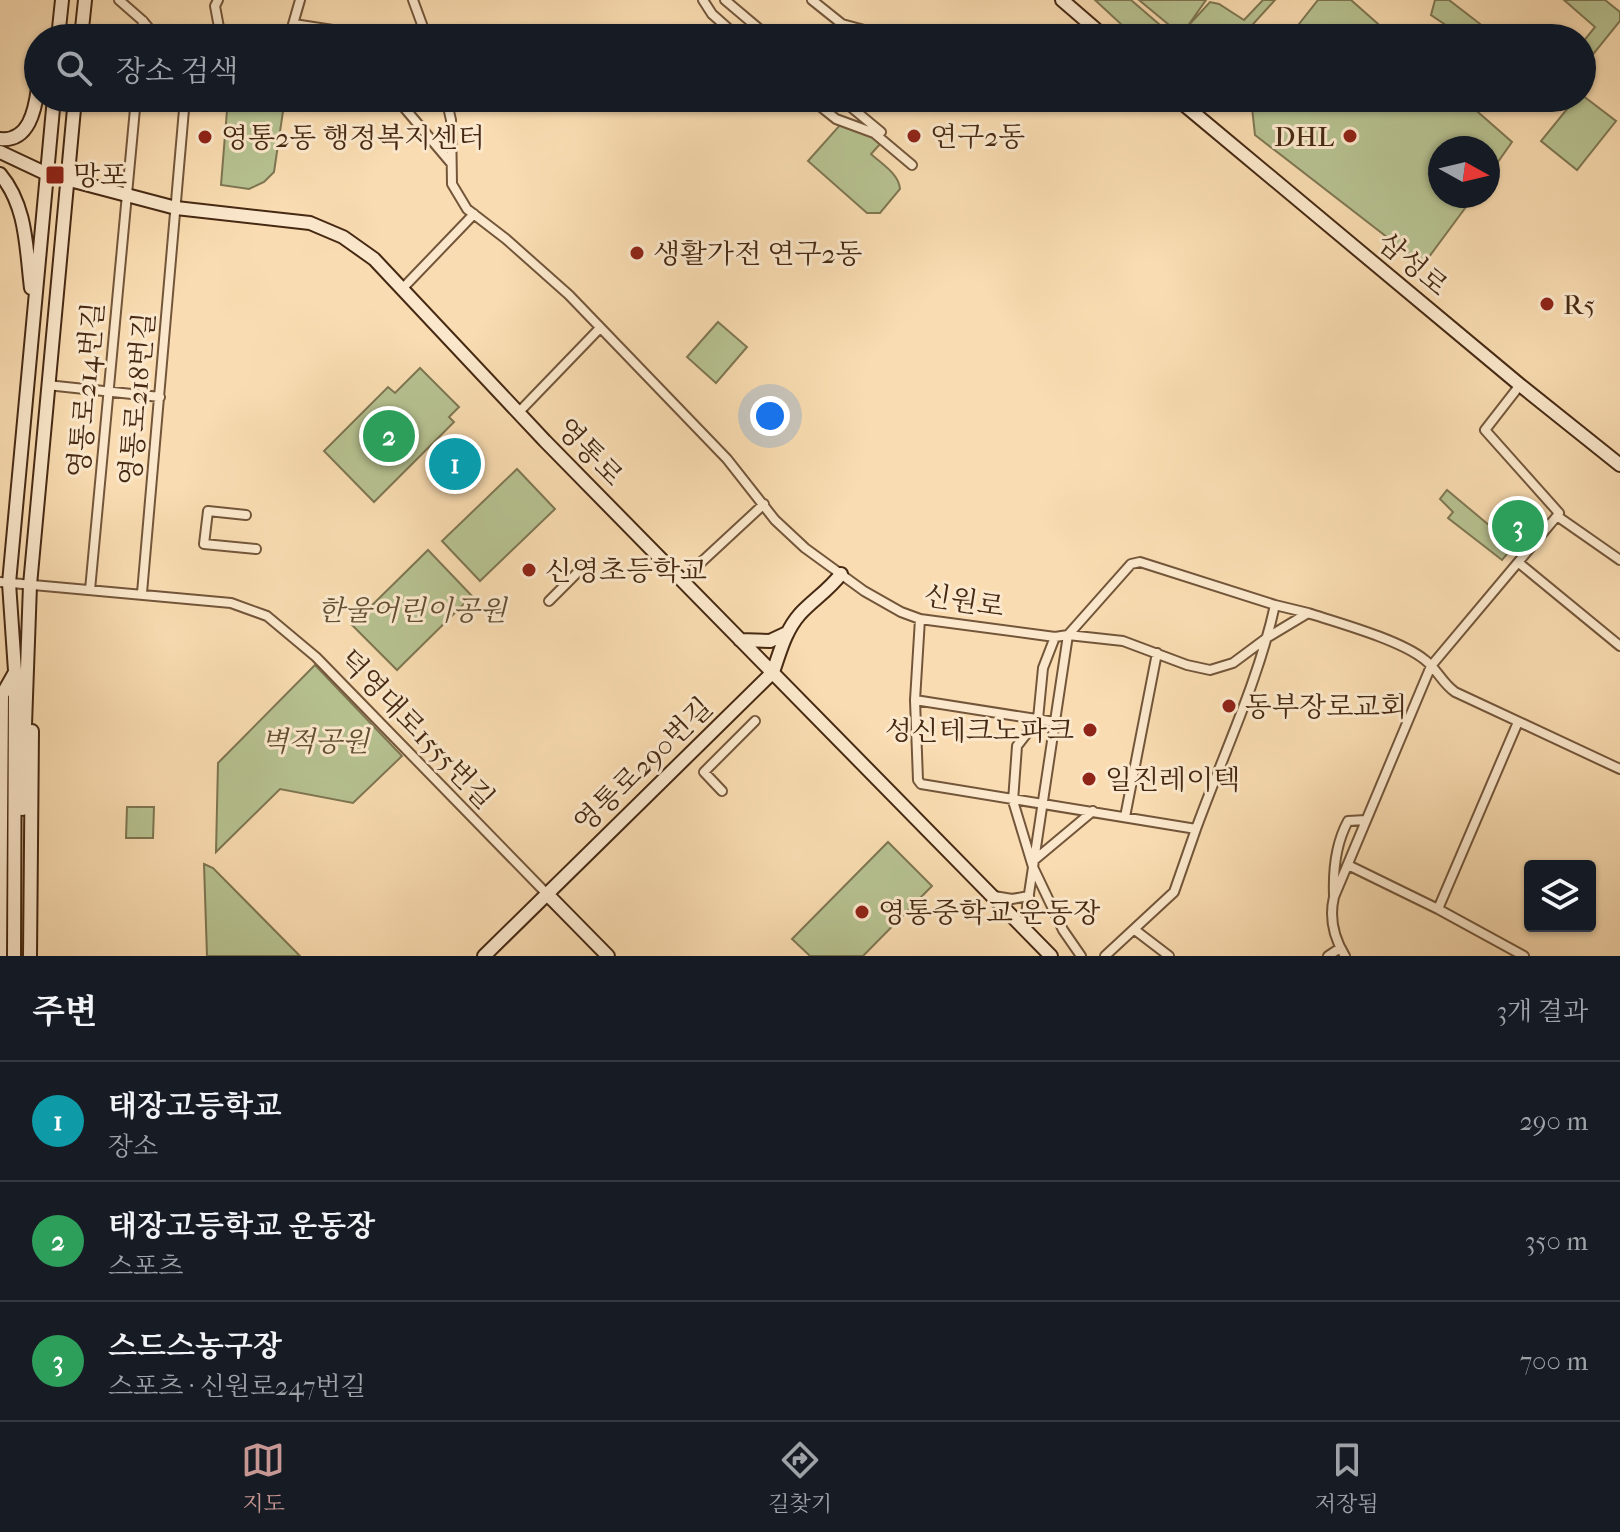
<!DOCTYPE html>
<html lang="ko">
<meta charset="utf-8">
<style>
body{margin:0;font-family:"IM FELL French Canon","Noto Serif KR",serif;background:#242831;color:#f1f3f6}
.controls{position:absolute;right:24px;bottom:24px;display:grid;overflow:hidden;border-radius:8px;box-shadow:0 2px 6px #0004}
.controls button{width:72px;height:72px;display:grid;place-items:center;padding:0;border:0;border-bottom:2px solid #363941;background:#171b24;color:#f1f3f6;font:40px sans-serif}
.compass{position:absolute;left:1428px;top:136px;width:72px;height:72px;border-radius:50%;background:#171b24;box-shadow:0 2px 6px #0004;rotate:98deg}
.you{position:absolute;left:770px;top:416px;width:28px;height:28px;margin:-20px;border:6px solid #fff;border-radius:50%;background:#1a73e8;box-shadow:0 0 0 12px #1a73e833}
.badge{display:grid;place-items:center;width:52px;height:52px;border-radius:50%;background:#c59692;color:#fff;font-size:26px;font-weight:700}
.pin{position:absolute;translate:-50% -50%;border:4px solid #fff;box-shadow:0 2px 8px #0006}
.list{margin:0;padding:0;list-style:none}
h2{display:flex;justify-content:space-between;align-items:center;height:104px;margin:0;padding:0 32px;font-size:34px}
h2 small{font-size:26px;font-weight:400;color:#9ea1a6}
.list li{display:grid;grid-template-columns:52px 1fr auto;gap:24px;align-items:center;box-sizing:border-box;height:120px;padding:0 32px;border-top:2px solid #363941}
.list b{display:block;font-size:30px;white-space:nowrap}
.list p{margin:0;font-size:26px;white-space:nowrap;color:#9ea1a6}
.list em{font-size:26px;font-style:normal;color:#9ea1a6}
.icon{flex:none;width:44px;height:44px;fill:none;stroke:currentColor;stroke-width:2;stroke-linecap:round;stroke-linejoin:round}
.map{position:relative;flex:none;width:1620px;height:956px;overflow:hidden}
.search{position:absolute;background:#171b24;box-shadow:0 2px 6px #0004;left:24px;right:24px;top:24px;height:88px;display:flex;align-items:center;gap:20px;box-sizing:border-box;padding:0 28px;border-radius:44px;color:#9ea1a6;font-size:30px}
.sheet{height:464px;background:#171b24}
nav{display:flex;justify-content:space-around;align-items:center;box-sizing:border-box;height:112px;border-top:2px solid #363941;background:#171b24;font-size:22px;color:#9ea1a6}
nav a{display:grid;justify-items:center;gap:4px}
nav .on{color:#c59692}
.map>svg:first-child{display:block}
.green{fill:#b7c291;stroke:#7e7652;stroke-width:2}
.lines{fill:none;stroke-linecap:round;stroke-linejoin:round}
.street-casing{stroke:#73563a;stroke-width:12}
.secondary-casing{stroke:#462913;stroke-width:16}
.street{stroke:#fbe8cc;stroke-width:8}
.secondary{stroke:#fbe8cc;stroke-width:12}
.poi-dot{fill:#8f2418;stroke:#fbe8cc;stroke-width:3}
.labels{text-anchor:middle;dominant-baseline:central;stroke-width:6;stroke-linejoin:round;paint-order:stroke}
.poi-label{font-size:28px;fill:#462913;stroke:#fbe8cc;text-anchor:start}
.street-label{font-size:28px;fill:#462913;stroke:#fbe8cc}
.park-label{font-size:28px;font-style:italic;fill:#624f32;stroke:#fbe8cc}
</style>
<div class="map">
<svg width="1620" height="956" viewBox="0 0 1620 956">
<rect width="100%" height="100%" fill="#f9dcb1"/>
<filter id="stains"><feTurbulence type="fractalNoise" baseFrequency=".0025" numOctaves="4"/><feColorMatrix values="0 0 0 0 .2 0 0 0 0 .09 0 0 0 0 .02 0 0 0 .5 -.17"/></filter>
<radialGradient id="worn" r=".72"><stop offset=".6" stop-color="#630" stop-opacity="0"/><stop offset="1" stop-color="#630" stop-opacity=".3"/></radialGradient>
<path class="green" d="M1095 0H1131L1174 37 1180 34 1139 0H1206L1187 27 1210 2 1219 4 1244 20 1263 0H1275L1245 33 1231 31 1219 26 1205 38H1136Z
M1318 0H1351L1394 38H1288Z
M1435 0H1449L1497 37 1465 38 1431 15Z
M1564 0H1605L1620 12V21L1582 68V43L1595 27Z
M1582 95 1616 121 1577 170 1541 141 1576 98H1582Z
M228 98H285L274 172 264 182 249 189 221 185Z
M1251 98H1462L1512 142 1488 176V148H1440V196H1474L1423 265 1255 135Z
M840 125 866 131 881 143 871 154C882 164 899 174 900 189L880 213H867L808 161Z
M718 322 747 347 716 383 687 357Z
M420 368 459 407 449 417 454 422 374 502 324 451 388 387 395 393Z
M517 469 555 509 480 581 442 541Z
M1447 490 1514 546 1502 560 1448 518 1453 512 1440 499Z
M428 550 472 596 397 670 352 625Z
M315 665 402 756 353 803 280 789 216 852 218 763Z
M127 807H154L153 838H126Z
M888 842 932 886 863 956H810L792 939Z
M204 864 213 868 300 956H207Z"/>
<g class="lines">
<g class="street-casing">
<path id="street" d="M119 0 143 21 157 38
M218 0 215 6 221 38
M413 0 427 38
M703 0 712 14 739 38
M725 0 770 38
M812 0 842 24 879 34 885 38
M294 24 339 31 355 38
M142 38 143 21
M289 38 300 0
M396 98 451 163
M446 98 451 120 452 184 467 209 506 239 569 295 727 459 775 520 805 548 864 591 901 612 920 619 1055 637 1068 635 1123 641 1187 665 1210 670 1233 663 1268 637 1308 613C1339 623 1401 640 1425 660 1437 669 1442 683 1455 692L1620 769
M810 98 836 119 874 133 912 165
M840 98 881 132
M402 289 474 214
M47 385 160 397
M1520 385 1485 430 1559 513 1557 516 1620 560
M518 413 600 328
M246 515 208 511 204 544 256 549
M1519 563 1620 646
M682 580 764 504
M0 582 231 603 267 616 316 657 546 893
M90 590 136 98
M142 593 185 98
M549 601 581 569
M920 619 915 700 918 780 921 784 1196 829 1174 892 1105 956
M1055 637 1043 668 1038 719 1017 746 1013 801 1033 867 1063 930 1081 956
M915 700 1055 722
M722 791 704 772 755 721
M1125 817 1157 653
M1196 829C1223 755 1258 682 1275 605
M1032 862 1093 811
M1348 865 1438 909 1524 956
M1334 895C1333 869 1336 843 1348 821L1366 820
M994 896 1012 899 1029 896
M1438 909 1518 722
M1024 927 1068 635 1131 564 1140 562 1275 605 1308 613
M1135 930 1169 956
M1328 956 1340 948
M1345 956C1334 938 1329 918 1334 897L1431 666 1557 516"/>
</g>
<g class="secondary-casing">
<path id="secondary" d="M1062 0 1106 38
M58 38 62 0
M81 38 85 0
M1176 98 1520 385 1620 465
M0 139C29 142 35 110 38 88
M0 152 47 174 176 208 310 223 343 237 374 259 545 441 1051 956
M0 174C27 206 26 248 31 288
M740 640 770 641 787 633
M22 809 30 585 75 98
M546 893 608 956
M0 956 2 695 14 674
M14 956 15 671 9 583 54 98
M30 956 32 731
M484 956 773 672C780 652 785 631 800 614 813 600 829 590 841 574"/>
</g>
<use href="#street" class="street"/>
<use href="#secondary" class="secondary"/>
</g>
<g class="poi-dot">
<circle cx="914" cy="136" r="8"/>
<circle cx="1350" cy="136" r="8"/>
<circle cx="205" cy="137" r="8"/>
<rect x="45" y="165" width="20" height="20" rx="4"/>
<circle cx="637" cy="253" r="8"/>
<circle cx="1547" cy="304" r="8"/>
<circle cx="529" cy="570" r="8"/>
<circle cx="1229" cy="706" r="8"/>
<circle cx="1090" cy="730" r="8"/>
<circle cx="1089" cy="779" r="8"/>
<circle cx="862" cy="912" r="8"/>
</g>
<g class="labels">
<g class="poi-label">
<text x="930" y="136">연구2동</text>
<text x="1334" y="136" text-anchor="end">DHL</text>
<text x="221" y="137">영통2동 행정복지센터</text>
<text x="73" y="175">망포</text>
<text x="653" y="253">생활가전 연구2동</text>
<text x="1563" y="304">R5</text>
<text x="545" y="570">신영초등학교</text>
<text x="1245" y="706">동부장로교회</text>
<text x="1074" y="730" text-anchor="end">성신테크노파크</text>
<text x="1105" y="779">일진레이텍</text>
<text x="878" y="912">영통중학교 운동장</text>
</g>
<g class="street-label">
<text transform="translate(1413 264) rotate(40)">삼성로</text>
<text transform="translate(86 390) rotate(-85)">영통로214번길</text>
<text transform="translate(137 399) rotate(-85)">영통로218번길</text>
<text transform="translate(590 452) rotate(46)">영통로</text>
<text transform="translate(964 601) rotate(9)">신원로</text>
<text transform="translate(417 729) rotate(46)">덕영대로1555번길</text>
<text transform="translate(643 765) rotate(-44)">영통로290번길</text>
</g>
<g class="park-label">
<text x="412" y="610">한울어린이공원</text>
<text x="315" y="741">벽적공원</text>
</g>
</g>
<rect width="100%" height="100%" filter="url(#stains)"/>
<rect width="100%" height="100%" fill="url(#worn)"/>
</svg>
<div class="controls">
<button><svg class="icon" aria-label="layers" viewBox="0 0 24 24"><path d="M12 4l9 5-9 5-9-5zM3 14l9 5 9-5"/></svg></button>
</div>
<svg class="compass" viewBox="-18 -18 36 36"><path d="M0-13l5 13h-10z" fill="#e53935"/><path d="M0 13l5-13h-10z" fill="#9ea1a6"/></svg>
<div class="you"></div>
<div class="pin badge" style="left:455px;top:464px;background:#0f9aa8">1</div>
<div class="pin badge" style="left:389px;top:436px;background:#2e9e5b">2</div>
<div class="pin badge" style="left:1518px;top:526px;background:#2e9e5b">3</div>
<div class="search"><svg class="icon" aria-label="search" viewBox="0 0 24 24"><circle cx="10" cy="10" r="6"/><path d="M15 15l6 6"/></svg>장소 검색</div>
</div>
<section class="sheet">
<h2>주변<small>3개 결과</small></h2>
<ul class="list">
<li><span class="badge" style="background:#0f9aa8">1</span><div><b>태장고등학교</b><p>장소</p></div><em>290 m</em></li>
<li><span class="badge" style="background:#2e9e5b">2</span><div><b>태장고등학교 운동장</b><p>스포츠</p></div><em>350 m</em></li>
<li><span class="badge" style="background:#2e9e5b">3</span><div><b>스드스농구장</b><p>스포츠 · 신원로247번길</p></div><em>700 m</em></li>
</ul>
</section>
<nav>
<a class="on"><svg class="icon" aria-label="map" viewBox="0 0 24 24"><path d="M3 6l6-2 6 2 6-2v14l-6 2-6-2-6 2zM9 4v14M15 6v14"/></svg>지도</a>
<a><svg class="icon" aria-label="directions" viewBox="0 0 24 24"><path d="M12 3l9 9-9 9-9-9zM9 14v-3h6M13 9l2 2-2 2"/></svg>길찾기</a>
<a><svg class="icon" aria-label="saved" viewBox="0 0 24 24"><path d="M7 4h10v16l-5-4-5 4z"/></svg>저장됨</a>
</nav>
